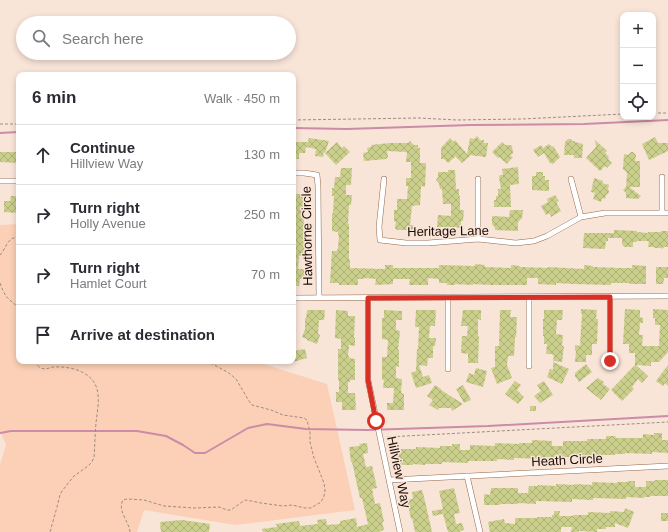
<!DOCTYPE html>
<meta charset="utf-8">
<style>
body{margin:0;font-family:Helvetica,sans-serif;background:#f7f7f7;color:#2b2b33}
.controls{position:absolute;right:12px;top:12px;display:grid;overflow:hidden;border-radius:8px;box-shadow:0 2px 6px #0003}
.controls button{width:36px;height:36px;display:grid;place-items:center;padding:0;border:0;border-bottom:1px solid #e1e1e2;background:#fff;color:#2b2b33;font:20px sans-serif}
.stop{position:absolute;width:12px;height:12px;margin:-9px;border:3px solid #d93025;border-radius:50%;background:#fff}
.stop.end{background:#d93025;border-color:#fff;box-shadow:0 1px 4px #0008}
.list{margin:0;padding:0;list-style:none}
h2{display:flex;justify-content:space-between;align-items:center;height:52px;margin:0;padding:0 16px;font-size:17px}
h2 small{font-size:13px;font-weight:400;color:#7c7c81}
.list li{display:grid;grid-template-columns:26px 1fr auto;gap:12px;align-items:center;box-sizing:border-box;height:60px;padding:0 16px;border-top:1px solid #e1e1e2}
.list b{display:block;font-size:15px;white-space:nowrap}
.list p{margin:0;font-size:13px;white-space:nowrap;color:#7c7c81}
.list em{font-size:13px;font-style:normal;color:#7c7c81}
.icon{flex:none;width:22px;height:22px;fill:none;stroke:currentColor;stroke-width:2;stroke-linecap:round;stroke-linejoin:round}
.map{position:relative;flex:none;width:668px;height:532px;overflow:hidden}
.search{position:absolute;background:#fff;box-shadow:0 2px 6px #0003;left:16px;top:16px;width:280px;height:44px;display:flex;align-items:center;gap:10px;box-sizing:border-box;padding:0 14px;border-radius:22px;color:#7c7c81;font-size:15px}
.panel{position:absolute;background:#fff;box-shadow:0 2px 6px #0003;left:16px;top:72px;width:280px;height:292px;border-radius:8px}
.map>svg:first-child{display:block}
.grass{fill:#fbd0b6}
.lines{fill:none;stroke-linecap:round;stroke-linejoin:round}
.stream{stroke:#cc8ba7;stroke-width:2}
.building{fill:url(#building-cross-hatch)}
.minor-casing{stroke:#93674c;stroke-width:6}
.path{stroke:#9f8c82;stroke-width:1;stroke-dasharray:3 2;stroke-linecap:butt}
.minor{stroke:#fff;stroke-width:5}
.route{stroke:#d93025;stroke-width:5}
.labels{text-anchor:middle;dominant-baseline:central;stroke-width:3;stroke-linejoin:round;paint-order:stroke}
.street-label{font-size:13px;fill:#1b0b03;stroke:#f9e4d8}
</style>
<div class="map">
<svg width="668" height="532" viewBox="0 0 668 532">
<defs>
<pattern id="building-cross-hatch" width="8" height="8" patternUnits="userSpaceOnUse"><rect width="8" height="8" fill="#cacf8c"/><path d="M0 0l8 8M0 8l8-8" fill="none" stroke="#adb077"/></pattern>
</defs>
<rect width="100%" height="100%" fill="#f9e4d8"/>
<path class="grass" d="M19 224V361H254L327 384 355 510 235 525 144 510 137 532H0V464L6 445 0 431V225Z"/>
<g class="lines">
<path class="stream" d="M293 128 347 129 471 125 584 124 668 120
M0 133 19 132
M0 433 11 431H137L166 436 183 445 195 453H205L248 428 267 424 306 429 367 430 488 426 668 416"/>
</g>
<path class="building" d="M477 136 480 140H484V143H488L486 157 469 155 470 156 462 163 455 156V157L448 163 444 159H441V148L450 138 453 142 455 140 467 154 470 138 474 139Z
M655 137 658 143H668V151L649 160 642 144Z
M309 138 329 141 325 153 324 152 323 157 315 156 316 149 306 147 305 153H299V159H293V142H308Z
M568 139H571L572 141H575V142L583 144 582 158H574V155H564L565 142Z
M595 140 607 151 605 153 609 157 608 159 612 163 607 168 605 166 600 171 586 158 596 147Z
M410 141 414 145H418V148H420V163H426L425 187 421 186 420 205 412 206 410 225H413V230H397L395 228 396 222 394 221V210H397V199H407L408 186H406V178H411V162H406L407 152 387 151 388 157 386 159 364 161 363 153 368 152 367 148 371 147V145L390 143H408Z
M337 142 342 148 344 146 350 152 336 165 325 153Z
M502 142 505 145H510L512 146 513 153 510 156 513 157 507 164 499 157 498 158 492 152Z
M549 144 551 146 554 147 560 157 553 164 550 163 544 153 538 157 533 150 541 145 543 148Z
M0 152H19V163L0 162Z
M631 152H633L636 155 635 161H640V187H629L641 196 638 199 626 198V193L623 190 626 187 627 173 623 169 624 154 628 155Z
M518 167 519 184 510 185 511 207H494V200H496V196H498V189H501L499 177 500 175H503L502 169Z
M341 168H352L351 185H346V195H352L351 205H349L348 224H349V260H350V268L385 269V265H393V268H439V265L475 266V264L485 265V267L511 268V265L520 266V267L548 268V267L584 269V265L593 266V267L620 268H632V265L646 266V284H629V283H611V285L574 284 556 283V285L538 284V278H527V285H491L473 284V285L455 284V285H447V283H439V279L428 278V285H409L410 279H393V284L375 285 376 279 364 278V279H358V285H339V283H330L332 251H337V249H338L339 235H338V232L332 231V213H333L334 196H332V188H334L335 177H340Z
M448 170H455L456 189H459V196H460V210H464L463 221H461V228H457L456 227H437L438 215 451 216V204H443L442 189H440L439 183 436 180 438 177V172H448Z
M536 172H543V176H545V180H549V191L532 190V176H536Z
M594 178 603 181 602 183 609 185 608 189 609 191 608 194 606 195 605 199 602 198 601 202 593 199 595 193 591 192Z
M293 194H305V207L303 234H305V256H299L298 269H305V279H300L299 286H293Z
M555 195 559 201 557 202V204L561 211 551 217 550 213 546 215 541 206 548 202 547 199Z
M11 196H19V213L4 212V201H10Z
M510 210H523L522 218 518 222V231L495 230V228L492 224V216L509 217Z
M614 230 637 231V232L648 233V232H661V231H668V247H664L662 249 661 248H655L654 247H648L649 241H637V242H633V247H624L622 244V238H608V241H606L605 249 583 248 584 233H614Z
M656 267H668V278H664L663 284H656Z
M581 309 597 310 596 319H598L597 344H592V355H586V362H575L576 351H575V345L580 346 582 314H581Z
M625 309 640 310V317L643 318V323H640L639 335H643L642 346H659L660 325H655V318H653V309L668 310V352L659 362H651V366L636 365 648 376 642 383 638 379 632 387 634 389 622 401 611 390 635 365V353H629V344H623Z
M307 310H325L324 320H319L318 334 320 335 317 344 307 340V339L302 337 305 329V318L306 319Z
M336 310 348 311V316H355L354 338H355V346L349 345 348 356H349V358L355 359V380H350V382H348V393H355L356 410H342V402H336V392H339V380H338V349H341V339L335 338Z
M384 310 402 311V320H396V330L400 331 398 350H399V367L396 366V378L402 379 401 393 404 394V410H387V403H393L394 388H383L384 380H382V357H387L388 340 382 339V318H384Z
M416 310H436L435 326H430L429 338H436L435 346H433V358H428L427 366 419 365 423 377 429 375 432 383 416 388 411 373 416 371 417 349H418L419 327H415Z
M463 310H481V320L478 319V336H479L478 363H468V354L461 353 462 336H467L468 326H461Z
M500 310H511L510 317H517L516 337H515L514 356H508L507 365 512 378 497 384 491 368 495 367V346H499Z
M544 310H563L562 320H557L556 334 563 335 562 346H564L562 362 553 361 554 355H552V354H546L547 344H544V336H543V319H544Z
M305 349 307 358 293 362V351Z
M553 362 569 369 562 384 547 377 550 369 553 370Z
M586 364 592 372 579 382 575 376V373Z
M668 365V386L665 383 663 386 656 381Z
M476 368 487 371 483 387 466 382 469 373 474 375Z
M598 378 604 382 603 384 610 389 601 400 586 388Z
M515 381 521 385 517 390 524 397 518 404 505 394Z
M544 381 553 395 540 403 534 396 541 391 537 385Z
M435 385 441 389V390L463 404 452 411 451 408H439L438 410 429 405 433 400 427 396Z
M463 385 471 400 464 403 456 389Z
M530 406H536V411H530Z
M654 433H662V440H668V453L652 452V454L625 453V454H615V455H589V456L570 455V457H559V458L542 457 541 459 514 458V460L497 459V461H468V463L442 462V464H425V465L413 464V465H397L398 449H416V447L440 448V446H452V444H460V450H470V445L495 446V443L519 444V443H532V440L552 441V446H563V441H587V439H606V436H616L615 438H643V434L654 435Z
M367 443 368 453 363 454 366 467 372 466 377 488 372 489 375 504 380 503 384 522H382L384 530 378 532H263L262 529 277 527 276 524 299 521 300 526 318 524 317 520 326 519 327 525 340 524V521L356 518 357 527 368 524 362 498H360L352 462H351L349 447 360 446 359 444Z
M655 480H668V496H650V497H644V498L626 497V499L593 498V500L572 499V502L536 501V504L518 503V504H500V505H484V494L490 495 491 488H518V493H528L529 486H538V485L556 486V484L574 485V484L592 485V482L617 483V482H628V481H635V487H646V481H655Z
M454 488 460 513 454 514 456 524 462 523 464 530 460 531V532H448L443 514 433 516 432 511 443 509 439 491Z
M422 490 425 501 432 532H415L412 518 411 519 407 500 413 499 412 492Z
M625 508 634 512 628 528 615 523V527H606V529H597V532L579 531V532H571L572 527H561V532H490L488 522 504 519 505 523 515 524V518H537V517H552V515H554V511H560L559 515 561 516H573V515H588V512L610 513V511L624 512Z
M661 513H668V521H661Z
M182 520 210 524 209 532H161L160 522Z"/>
<g class="lines">
<g class="minor-casing">
<path id="minor" d="M293 173H304L317 175 318 186 319 298
M384 179 379 227 380 240 406 243H428L478 239 516 243 534 241 547 236 581 217 605 213H668
M571 179 581 217
M0 181H19
M662 213V177
M478 239V179
M610 297V361
M293 298 668 296
M368 298V380L400 532
M529 366V297
M448 369V297
M467 476 480 532
M389 480 668 466"/>
</g>
<path class="path" d="M653 113H668
M293 120 419 118 457 120 522 119 623 114
M0 124H19
M0 255C6 249 8 235 19 238
M0 283C5 298 8 298 19 308
M35 361C37 364 38 367 41 368 45 370 49 368 53 367 70 366 92 371 97 389 100 400 97 412 96 423 95 434 95 445 94 457L92 462 88 466 74 476 62 491 60 495 57 507 50 532
M387 437 668 422
M130 532C129 521 117 511 123 500L127 499 144 500 164 506 195 508 219 507 227 510H231L242 502 246 500 261 503 283 506 292 505 305 508H311L321 502 324 496 325 490 324 483 314 458 310 442V432L307 420 304 418 283 415 271 410 252 405 249 401 236 379 229 373 207 361"/>
<use href="#minor" class="minor"/>
</g>
<g class="lines">
<path class="route" d="M376 421 368 380V298L610 297V361"/>
</g>
<g class="labels">
<g class="street-label">
<text transform="translate(448 231) rotate(-1)">Heritage Lane</text>
<text transform="translate(307 236) rotate(-91)">Hawthorne Circle</text>
<text transform="translate(567 460) rotate(-3)">Heath Circle</text>
<text transform="translate(399 472) rotate(78)">Hillview Way</text>
</g>
</g>
</svg>
<div class="controls">
<button>+</button>
<button>−</button>
<button><svg class="icon" aria-label="locate" viewBox="0 0 24 24"><circle cx="12" cy="12" r="6"/><path d="M12 2v4M12 18v4M2 12h4M18 12h4"/></svg></button>
</div>
<div class="stop" style="left:376px;top:421px"></div>
<div class="stop end" style="left:610px;top:361px"></div>
<div class="search"><svg class="icon" aria-label="search" viewBox="0 0 24 24"><circle cx="10" cy="10" r="6"/><path d="M15 15l6 6"/></svg>Search here</div>
<section class="panel">
<h2>6 min<small>Walk · 450 m</small></h2>
<ul class="list">
<li><svg class="icon" aria-label="ahead" viewBox="0 0 24 24"><path d="M12 20V5M6 11l6-6 6 6"/></svg><div><b>Continue</b><p>Hillview Way</p></div><em>130 m</em></li>
<li><svg class="icon" aria-label="right" viewBox="0 0 24 24"><path d="M7 20v-9h11M14 6l5 5-5 5"/></svg><div><b>Turn right</b><p>Holly Avenue</p></div><em>250 m</em></li>
<li><svg class="icon" aria-label="right" viewBox="0 0 24 24"><path d="M7 20v-9h11M14 6l5 5-5 5"/></svg><div><b>Turn right</b><p>Hamlet Court</p></div><em>70 m</em></li>
<li><svg class="icon" aria-label="arrive" viewBox="0 0 24 24"><path d="M6 21V4h12l-3 4 3 4H6"/></svg><div><b>Arrive at destination</b></div></li>
</ul>
</section>
</div>
